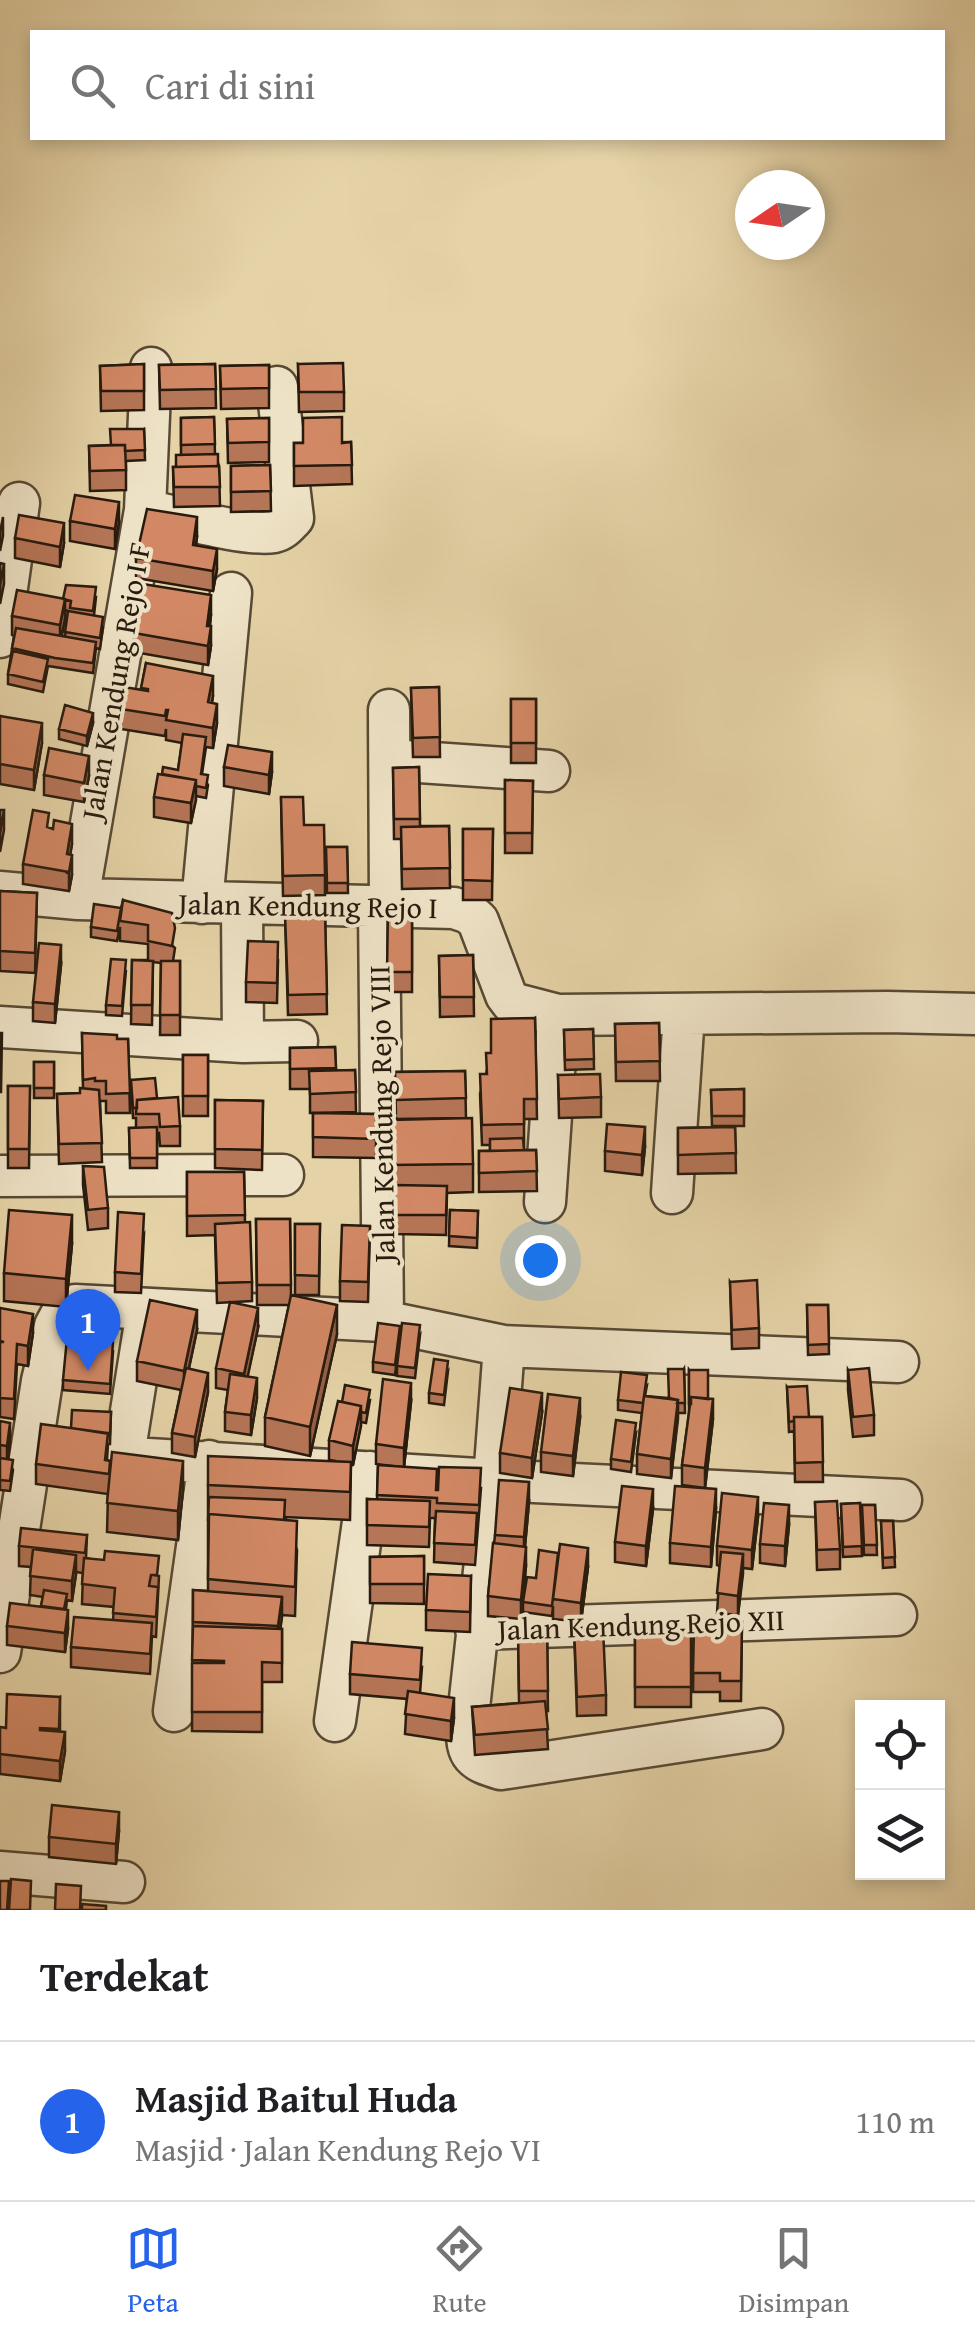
<!DOCTYPE html>
<html lang="id">
<meta charset="utf-8">
<style>
body{margin:0;font-family:"Gentium Book Plus",serif;background:#f2f2f2;color:#202124}
.controls{position:absolute;right:30px;bottom:30px;display:grid;overflow:hidden;border-radius:0px;box-shadow:0 5px 15px #0003}
.controls button{width:90px;height:90px;display:grid;place-items:center;padding:0;border:0;border-bottom:2px solid #e0e0e0;background:#fff;color:#202124;font:50px sans-serif}
.compass{position:absolute;left:735px;top:170px;width:90px;height:90px;border-radius:50%;background:#fff;box-shadow:0 5px 15px #0003;rotate:257deg}
.you{position:absolute;left:540px;top:1260px;width:35px;height:35px;margin:-25px;border:8px solid #fff;border-radius:50%;background:#1a73e8;box-shadow:0 0 0 15px #1a73e833}
.badge{display:grid;place-items:center;width:65px;height:65px;border-radius:50%;background:#2563eb;color:#fff;font-size:32px;font-weight:700}
.pin{position:absolute;translate:-50% -82px;filter:drop-shadow(0 2px 5px #0008)}
.pin::after{content:'';position:absolute;top:52px;width:35px;height:30px;background:inherit;clip-path:polygon(0 0,100% 0,50% 100%)}
.list{margin:0;padding:0;list-style:none}
h2{display:flex;justify-content:space-between;align-items:center;height:130px;margin:0;padding:0 40px;font-size:42px}
h2 small{font-size:32px;font-weight:400;color:#757577}
.list li{display:grid;grid-template-columns:65px 1fr auto;gap:30px;align-items:center;box-sizing:border-box;height:160px;padding:0 40px;border-top:2px solid #e0e0e0}
.list b{display:block;font-size:38px;white-space:nowrap}
.list p{margin:0;font-size:32px;white-space:nowrap;color:#757577}
.list em{font-size:32px;font-style:normal;color:#757577}
.icon{flex:none;width:55px;height:55px;fill:none;stroke:currentColor;stroke-width:2;stroke-linecap:round;stroke-linejoin:round}
.map{position:relative;flex:none;width:975px;height:1910px;overflow:hidden}
.search{position:absolute;background:#fff;box-shadow:0 5px 15px #0003;left:30px;right:30px;top:30px;height:110px;display:flex;align-items:center;gap:25px;box-sizing:border-box;padding:0 35px;border-radius:0px;color:#757577;font-size:38px}
.sheet{height:290px;background:#fff}
nav{display:flex;justify-content:space-around;align-items:center;box-sizing:border-box;height:140px;border-top:2px solid #e0e0e0;background:#fff;font-size:28px;color:#757577}
nav a{display:grid;justify-items:center;gap:5px}
nav .on{color:#2563eb}
.map>svg:first-child{display:block}
.lines{fill:none;stroke-linecap:round;stroke-linejoin:round}
.minor-casing{stroke:#574934;stroke-width:45}
.minor{stroke:#eee2c6;stroke-width:40}
.wall{fill:#b57557;stroke:#281b0e;stroke-width:2.5;fill-rule:evenodd}
.shaded-wall{fill:#935f47;stroke:#281b0e;stroke-width:2.5}
.building{fill:#d28865;stroke:#281b0e;stroke-width:2.5}
.labels{text-anchor:middle;dominant-baseline:central;stroke-width:8;stroke-linejoin:round;paint-order:stroke}
.street-label{font-size:30px;fill:#281b0e;stroke:#eee2c6}
</style>
<div class="map">
<svg width="975" height="1910" viewBox="0 0 975 1910">
<rect width="100%" height="100%" fill="#e5d3a7"/>
<filter id="stains"><feTurbulence type="fractalNoise" baseFrequency=".002" numOctaves="4"/><feColorMatrix values="0 0 0 0 .2 0 0 0 0 .09 0 0 0 0 .02 0 0 0 .5 -.17"/></filter>
<radialGradient id="worn" r=".72"><stop offset=".6" stop-color="#630" stop-opacity="0"/><stop offset="1" stop-color="#630" stop-opacity=".3"/></radialGradient>
<g class="lines">
<g class="minor-casing">
<path id="minor" d="M145 510 151 368
M0 637 19 503
M389 710 390 907
M390 760 549 771
M0 892 78 899 454 908 469 913 478 921 506 995 512 1003 558 1015 887 1012 975 1014
M78 899 145 510C175 516 246 537 274 532 283 530 287 524 293 518L277 387
M202 903 231 593
M242 905 243 1042
M379 908 383 1321
M0 1027 243 1042 297 1041
M0 1176 283 1175
M672 1193 684 1014
M545 1202 558 1015
M146 1317 125 1449 126 1453 132 1458 494 1480 901 1500
M504 1346 494 1480 467 1726C466 1756 473 1761 501 1769L762 1729
M476 1629 896 1615
M0 1652 42 1381 55 1326 62 1313 75 1305 383 1321 504 1346 898 1362
M174 1711 209 1461
M335 1721 370 1472
M0 1872 124 1882"/>
</g>
<use href="#minor" class="minor"/>
</g>
<path class="wall" d="M144 364V410L101 411 100 366Z
M215 364 216 408 160 409 159 365Z
M298 364 344 392V411L299 412Z
M269 365V408L221 409 220 366Z
M214 417 215 454 219 466 220 506 174 507 173 467H176L181 455V418Z
M269 418V462L228 463 227 419Z
M144 429 145 460 126 461V490L90 491 89 446 111 445Z
M351 442 352 484 294 486V443Z
M270 465 271 511 231 512V466Z
M70 521 119 522 115 549 70 541Z
M197 537 196 545 217 569 213 591 136 578V558Z
M15 538 64 543 60 567 15 558Z
M96 597 94 615 103 627 100 649 96 648 93 673 48 666 43 692 8 684V674L14 636 12 635V616L63 599ZM65 610 68 611 65 637 62 636Z
M211 615 210 626 211 646 208 665 134 652V633Z
M146 663 213 696 212 703 217 723 213 748 206 747 202 774 208 785 206 798 196 796 191 823 154 817V797L162 774 178 770 182 743 166 740V729L165 736 121 729V709L141 690Z
M439 687 440 757H413L411 688Z
M511 699H536V763H511Z
M0 716 42 743 34 790 0 784Z
M93 723 87 746 59 739V729Z
M224 767 272 772 269 794 224 786Z
M419 767 420 826H449L450 888 402 889 401 839H394L393 768Z
M44 775 89 776 84 802 44 795Z
M505 780 533 781 532 853H505Z
M281 797 325 875V895L283 896Z
M49 828 53 829 72 844 70 855 72 875 69 891 23 884V864Z
M463 829H493L492 900H463Z
M326 847H347L348 893H327Z
M0 891 37 893 35 973 0 971Z
M123 900 175 948 173 961H180V1035H160L161 963 153 962 152 1025 131 1024 132 960H148V944L120 941V927L117 941 91 937V927L121 908Z
M388 909H412V992H387Z
M325 913 327 1014 288 1015 285 914Z
M473 955 474 1016 440 1017 439 956Z
M278 961 277 1003 246 1002V982Z
M61 965 55 1023 33 1021V1002Z
M126 970 122 1016 106 1015V1005Z
M535 1018 537 1119H524V1150H536L537 1191 479 1192V1151H490V1145H482L480 1094 486 1074 491 1053Z
M659 1023 660 1081H616L615 1024Z
M593 1029 594 1069 565 1070 564 1030Z
M82 1033 117 1039H128L130 1113H106V1101H100L102 1162 59 1164 57 1094 80 1093 83 1088Z
M335 1047 336 1071 355 1070 356 1112 310 1113V1089H290V1048Z
M183 1055H208V1116H183Z
M34 1062H54V1098H34Z
M465 1071 466 1118 396 1119 395 1072Z
M558 1075 601 1097V1117L559 1118Z
M131 1080 157 1098 180 1126V1146H160L159 1133H157V1168H130L129 1128H136V1118H133Z
M8 1086H30L29 1168H8Z
M744 1089V1126H712L711 1090Z
M215 1100 263 1101 262 1170 215 1168Z
M313 1113 376 1114V1158L313 1157Z
M390 1120 473 1164V1192L447 1193 446 1235 395 1234V1194H391Z
M735 1127 736 1173 678 1174V1128Z
M645 1147 642 1175 605 1171V1151Z
M83 1166 108 1208V1228L88 1230 83 1185Z
M187 1172H244L245 1223 252 1282V1301L217 1303 215 1235 187 1236Z
M450 1210 478 1211 477 1248 449 1246Z
M256 1219H290L291 1296 337 1334 310 1456 265 1446V1417L289 1305H257Z
M295 1224H320L319 1295H295Z
M370 1226 368 1302 340 1301V1281Z
M144 1234 141 1293 115 1292V1272Z
M72 1244 66 1307 4 1301V1273Z
M730 1282 759 1328V1348L732 1349Z
M807 1305H828L829 1354 808 1355Z
M0 1308 33 1333 28 1366 17 1364 14 1419 0 1417Z
M258 1328 247 1377 257 1398 251 1435 225 1431V1412L228 1390 216 1388V1368Z
M197 1330 189 1368 208 1392 195 1457 172 1453V1433L181 1390 137 1381V1361Z
M420 1335 415 1378 397 1376V1366Z
M400 1336 395 1375 373 1372V1362Z
M113 1352 110 1394 63 1390V1380Z
M684 1369 685 1413H678L671 1478 637 1474V1454L642 1413 618 1410V1400L647 1385 645 1396 668 1398Z
M689 1370 708 1399 713 1419 705 1488 682 1485V1465L689 1414Z
M848 1370 874 1415V1435L853 1437 848 1390Z
M448 1371 444 1405 429 1403V1393Z
M787 1387 809 1417H822L823 1482H795L794 1431 789 1432Z
M370 1400 366 1423 361 1422 353 1465H351L350 1520 285 1517 297 1550 295 1616 282 1615 280 1629H282V1682H262V1732L192 1731 193 1590 208 1591V1485L336 1461 329 1460V1440L342 1402Z
M411 1402 404 1467 437 1490 481 1488 475 1565 434 1562 435 1518H430L429 1547 367 1545V1499L377 1500 378 1465 400 1467 376 1464V1444Z
M111 1412 110 1444H108L107 1460 183 1489 178 1540 107 1532 108 1494 36 1484V1464L71 1428Z
M542 1413 532 1478 500 1473V1453Z
M580 1418 573 1476 541 1472V1452Z
M0 1421 10 1442 8 1459 13 1470 10 1491 0 1490Z
M636 1433 631 1472 611 1469V1459Z
M529 1502 525 1547 526 1566 521 1619 488 1616V1596L495 1535Z
M815 1502 840 1549V1569L817 1570Z
M860 1503 862 1556 843 1557 841 1504Z
M862 1505H875L877 1555H864Z
M653 1509 646 1566 615 1562V1542Z
M716 1509 711 1567 670 1563V1543Z
M758 1517 752 1569 743 1568 738 1615 717 1613 720 1566 717 1565V1546Z
M881 1521H893L895 1567 883 1568Z
M789 1525 785 1566 760 1563V1544Z
M87 1535 86 1558 159 1576 156 1637 152 1636 150 1674 71 1667V1647L113 1620 114 1607 82 1604 83 1573 76 1572 72 1601 67 1600 66 1609 68 1629 65 1652 7 1645V1626L41 1606 43 1597 30 1595 31 1567 19 1566V1546Z
M424 1556V1604L370 1603V1557Z
M588 1567 581 1622 553 1619V1606L552 1616 523 1612V1602L536 1578Z
M471 1576 470 1632 426 1630V1610Z
M742 1622 741 1701H720V1692H693L694 1627H720Z
M518 1628H547L548 1711H546L548 1749 475 1755 472 1707 519 1703Z
M574 1628 606 1695V1715L577 1716Z
M691 1630V1707H635V1636L663 1637Z
M422 1667 420 1693 454 1718 451 1741 405 1734 407 1699 350 1694V1674Z
M60 1697V1731L65 1751 60 1781 0 1774V1727L6 1728Z
M119 1831 116 1864 49 1857V1837Z"/>
<path class="shaded-wall" d="M119 502V522L115 549V529Z
M3 517V536L0 551V532Z
M197 517V537L193 564V545Z
M64 523V543L60 567V547Z
M217 549V569L213 591V571Z
M4 564V584L0 604V584Z
M211 595V615L207 645V626Z
M65 599V619L60 644V625Z
M211 626V646L208 665V646Z
M213 676V696L208 722V702Z
M217 704V723L213 748V728Z
M93 713V723L87 746V736Z
M42 723V743L34 790V770Z
M272 752V772L269 794V775Z
M89 756V776L84 802V783Z
M196 780V800L191 823V803Z
M4 810V830L0 852V832Z
M72 824V844L67 874V854Z
M72 855V875L69 891V872Z
M61 945V965L55 1023V1004Z
M645 1127V1147L642 1175V1155Z
M72 1215V1244L66 1307V1279Z
M337 1305V1334L310 1456V1427Z
M258 1308V1328L244 1394V1374Z
M197 1310V1330L184 1391V1371Z
M33 1314V1333L28 1366V1346Z
M208 1373V1392L195 1457V1437Z
M257 1378V1398L251 1435V1415Z
M411 1383V1402L404 1467V1448Z
M542 1393V1413L532 1478V1458Z
M580 1398V1418L573 1476V1456Z
M713 1399V1419L705 1488V1468Z
M678 1400V1419L671 1478V1459Z
M361 1406V1426L353 1465V1446Z
M10 1423V1442L7 1466V1446Z
M183 1461V1489L178 1540V1511Z
M529 1482V1502L524 1557V1537Z
M653 1489V1509L646 1566V1546Z
M716 1489V1509L711 1567V1547Z
M758 1497V1517L752 1569V1550Z
M789 1505V1525L785 1566V1546Z
M526 1547V1566L521 1619V1600Z
M588 1548V1567L581 1622V1603Z
M743 1554V1574L738 1615V1596Z
M76 1555V1575L72 1601V1581Z
M282 1597V1617L278 1646V1626Z
M68 1610V1629L65 1652V1633Z
M454 1698V1718L451 1741V1721Z
M65 1732V1751L60 1781V1761Z
M119 1812V1831L116 1864V1844Z"/>
<path class="building" d="M343 363 344 392H299L298 364Z
M144 364V391H101L100 366Z
M215 364 216 389 160 390 159 365Z
M269 365V388L221 389 220 366Z
M214 417 215 444 181 445V418Z
M342 417V443L351 442 352 465 294 466V443H303V418Z
M269 418V442L228 443 227 419Z
M110 429H144L145 450 125 451V445H111Z
M125 445 126 470 90 471 89 446Z
M218 454V466L176 467V455Z
M270 465 271 491 231 492V466Z
M219 466 220 487H174L173 467Z
M75 495 119 502 115 529 70 521Z
M147 509 197 517 193 545 217 549 213 571 136 558Z
M19 515 64 523 60 547 15 538Z
M0 563 4 564 0 584Z
M143 584 211 595 207 626H211L208 646 134 633Z
M66 585 96 587 93 611 70 608 71 601 63 599Z
M17 590 65 599 60 625 12 616Z
M68 611 103 617 100 638 65 632Z
M16 628 96 642 93 663 55 658 12 648Z
M13 651 48 659 43 682 8 674Z
M146 663 213 676 208 702 217 704 213 728 166 720 168 710H166L165 716 121 709 124 687 148 691V689L141 688Z
M439 687 440 737 413 738 411 688Z
M511 699H536V743H511Z
M65 705 93 713 87 736 59 729Z
M0 716 42 723 34 770 0 764Z
M183 734 206 737 201 774 208 775 206 788 196 786V780L162 774 163 767 178 770Z
M228 745 272 752 269 775 224 767Z
M49 748 89 756 84 783 44 775Z
M419 767 420 819H394L393 768Z
M158 774 196 780 191 803 154 797Z
M505 780 533 781 532 833H505Z
M281 797H303L304 825H324L325 875 283 876Z
M0 810H4L0 832Z
M33 810 49 813 47 827 53 829 54 820 72 824 67 854 72 855 69 872 23 864Z
M449 826 450 868 402 869 401 827Z
M463 829H493L492 881 463 880Z
M326 847H347L348 883H327Z
M0 891 37 893 35 953 0 951Z
M123 900 172 913 175 928 172 946 148 941V925L120 921Z
M94 904 121 908 117 931 91 927Z
M388 909H412V972H387Z
M325 913 327 994 288 995 285 914Z
M248 941 278 942 277 983 246 982Z
M39 943 61 945 55 1004 33 1002Z
M473 955 474 997H440L439 956Z
M111 959 126 960 122 1006 106 1005Z
M132 960 153 961 152 1005H131Z
M161 961H180V1015H160Z
M535 1018 537 1099H524V1124L482 1125 480 1074H487L486 1053H491V1019Z
M659 1023 660 1061 616 1062 615 1024Z
M593 1029 594 1059 565 1060 564 1030Z
M0 1033H2L1 1092H0Z
M82 1033 117 1035V1039H128L130 1093 106 1094V1081H95V1078L83 1080Z
M335 1047 336 1068 290 1069V1048Z
M183 1055H208V1096H183Z
M34 1062H54V1088H34Z
M355 1070 356 1092 310 1094 309 1071Z
M465 1071 466 1098 396 1100 395 1072Z
M600 1074 601 1097 559 1099 558 1075Z
M155 1078 157 1098 137 1100V1108H133L131 1080Z
M8 1086H30L29 1149H8Z
M80 1088 99 1090 102 1143 59 1144 57 1094 80 1093Z
M744 1089V1116H712L711 1090Z
M178 1097 180 1126 160 1127 159 1114H136L137 1100Z
M215 1100 263 1101 262 1150 215 1149Z
M313 1113 376 1114V1139L313 1137Z
M472 1118 473 1164 391 1165 390 1120Z
M607 1124 645 1127 642 1155 605 1151Z
M157 1127V1158H130L129 1128Z
M735 1127 736 1153 678 1155V1128Z
M523 1138 524 1150 490 1151V1139Z
M536 1150 537 1171 479 1173V1151Z
M83 1166 104 1167 108 1208 88 1210Z
M187 1172H244L245 1215 187 1216Z
M395 1185 447 1186 446 1215H395Z
M9 1210 72 1215 66 1279 4 1273Z
M450 1210 478 1211 477 1238 449 1236Z
M118 1212 144 1214 141 1274 115 1272Z
M256 1219H290L291 1285H257Z
M250 1222 252 1282 217 1283 215 1224Z
M295 1224H320L319 1276 295 1275Z
M342 1225 370 1226 368 1282 340 1281Z
M757 1280 759 1328 732 1330 730 1282Z
M291 1295 337 1305 310 1427 265 1417Z
M150 1300 197 1310 184 1371 137 1361Z
M230 1302 258 1308 244 1374 216 1368Z
M807 1305H828L829 1344 808 1345Z
M0 1308 33 1314 28 1346 17 1344 14 1399 0 1398V1342H4L0 1341Z
M378 1323 400 1326 395 1365 373 1362Z
M402 1323 420 1325 415 1368 397 1366Z
M67 1338 113 1342 110 1384 63 1380Z
M434 1359 448 1361 444 1395 429 1393Z
M186 1368 208 1373 195 1437 172 1433Z
M869 1368 874 1415 853 1417 848 1370Z
M668 1369H684L685 1403H677L678 1400 669 1398Z
M689 1370H708V1399L691 1397V1404H689Z
M621 1372 647 1375 643 1403 618 1400Z
M230 1374 257 1378 251 1415 225 1412Z
M383 1379 411 1383 404 1448 376 1444Z
M345 1385 370 1390 366 1413 361 1412V1406L342 1402Z
M807 1386 809 1417H794V1421L789 1422 787 1387Z
M510 1388 542 1393 532 1458 500 1453Z
M548 1394 580 1398 573 1456 541 1452Z
M644 1396 678 1400 671 1459 637 1454Z
M691 1397 713 1399 705 1468 682 1465Z
M338 1401 361 1406 353 1446 329 1440Z
M72 1410 111 1412 110 1434 71 1428Z
M794 1417H822L823 1462 795 1463Z
M616 1420 636 1423 631 1462 611 1459Z
M0 1421 10 1423 7 1446 0 1445Z
M41 1424 108 1433 105 1460 110 1461 109 1474 36 1464Z
M112 1452 183 1461 178 1511 107 1503Z
M208 1456 351 1462 350 1492 208 1485Z
M0 1458 13 1460 10 1481 0 1480Z
M378 1465 437 1469 436 1490H438L439 1467 481 1468 479 1505 437 1503V1498L377 1495Z
M499 1480 529 1482 524 1537 495 1535Z
M622 1486 653 1489 646 1546 615 1542Z
M675 1486 716 1489 711 1547 670 1543Z
M722 1493 758 1497 752 1550 717 1546Z
M209 1497 285 1500 284 1520 209 1514 208 1521Z
M367 1499 430 1501 429 1527 367 1525Z
M837 1501 840 1549 817 1550 815 1502Z
M764 1503 789 1505 785 1546 760 1544Z
M860 1503 862 1546 843 1547 841 1504Z
M862 1505H875L877 1545H864Z
M436 1511 477 1513 475 1545 434 1543Z
M209 1514 297 1521 295 1587 208 1579Z
M881 1521H893L895 1557 883 1558Z
M21 1528 87 1535 85 1553 19 1546Z
M493 1543 526 1547 521 1600 488 1596Z
M560 1544 588 1548 581 1603 553 1599Z
M33 1549 76 1555 72 1581 30 1576Z
M539 1550 558 1553 552 1606 523 1602 527 1577 536 1578Z
M105 1551 159 1556 157 1575H151L149 1586 158 1587 156 1617 113 1613 115 1588 82 1584 84 1558 104 1560Z
M721 1552 743 1554 738 1596 717 1593Z
M424 1556V1584H370V1557Z
M428 1574 471 1576 470 1612 426 1610Z
M44 1590 67 1594 64 1609 41 1606Z
M193 1590 282 1597 278 1626 193 1622Z
M10 1603 68 1610 65 1633 7 1626Z
M74 1617 152 1623 150 1654 71 1647Z
M720 1622H742L741 1681H720V1673H693L694 1627H720Z
M193 1626 282 1629V1663L262 1662V1712H192V1663H224V1661L192 1660Z
M603 1627 606 1695 577 1697 574 1628Z
M518 1628H547L548 1691H519Z
M663 1630H691V1687H635V1636L663 1637Z
M352 1642 422 1648 420 1680 350 1674Z
M408 1691 454 1698 451 1721 405 1714Z
M7 1694 60 1697 59 1729 40 1728V1730L65 1732 60 1761 0 1754V1727L6 1728Z
M545 1701 548 1729 475 1735 472 1707Z
M52 1805 119 1812 116 1844 49 1837Z
M11 1879 31 1881 30 1910H9Z
M0 1881H9L7 1910H0Z
M56 1884 81 1886 80 1910H55Z
M82 1904 106 1906V1910H82Z"/>
<g class="labels">
<g class="street-label">
<text transform="translate(115 681) rotate(-80)">Jalan Kendung Rejo I F</text>
<text transform="translate(308 905) rotate(1)">Jalan Kendung Rejo I</text>
<text transform="translate(381 1114) rotate(-91)">Jalan Kendung Rejo VIII</text>
<text transform="translate(641 1624) rotate(-2)">Jalan Kendung Rejo XII</text>
</g>
</g>
<rect width="100%" height="100%" filter="url(#stains)"/>
<rect width="100%" height="100%" fill="url(#worn)"/>
</svg>
<div class="controls">
<button><svg class="icon" aria-label="locate" viewBox="0 0 24 24"><circle cx="12" cy="12" r="6"/><path d="M12 2v4M12 18v4M2 12h4M18 12h4"/></svg></button>
<button><svg class="icon" aria-label="layers" viewBox="0 0 24 24"><path d="M12 4l9 5-9 5-9-5zM3 14l9 5 9-5"/></svg></button>
</div>
<svg class="compass" viewBox="-18 -18 36 36"><path d="M0-13l5 13h-10z" fill="#e53935"/><path d="M0 13l5-13h-10z" fill="#757577"/></svg>
<div class="you"></div>
<div class="pin badge" style="left:88px;top:1371px">1</div>
<div class="search"><svg class="icon" aria-label="search" viewBox="0 0 24 24"><circle cx="10" cy="10" r="6"/><path d="M15 15l6 6"/></svg>Cari di sini</div>
</div>
<section class="sheet">
<h2>Terdekat<small></small></h2>
<ul class="list">
<li><span class="badge">1</span><div><b>Masjid Baitul Huda</b><p>Masjid · Jalan Kendung Rejo VI</p></div><em>110 m</em></li>
</ul>
</section>
<nav>
<a class="on"><svg class="icon" aria-label="map" viewBox="0 0 24 24"><path d="M3 6l6-2 6 2 6-2v14l-6 2-6-2-6 2zM9 4v14M15 6v14"/></svg>Peta</a>
<a><svg class="icon" aria-label="directions" viewBox="0 0 24 24"><path d="M12 3l9 9-9 9-9-9zM9 14v-3h6M13 9l2 2-2 2"/></svg>Rute</a>
<a><svg class="icon" aria-label="saved" viewBox="0 0 24 24"><path d="M7 4h10v16l-5-4-5 4z"/></svg>Disimpan</a>
</nav>
